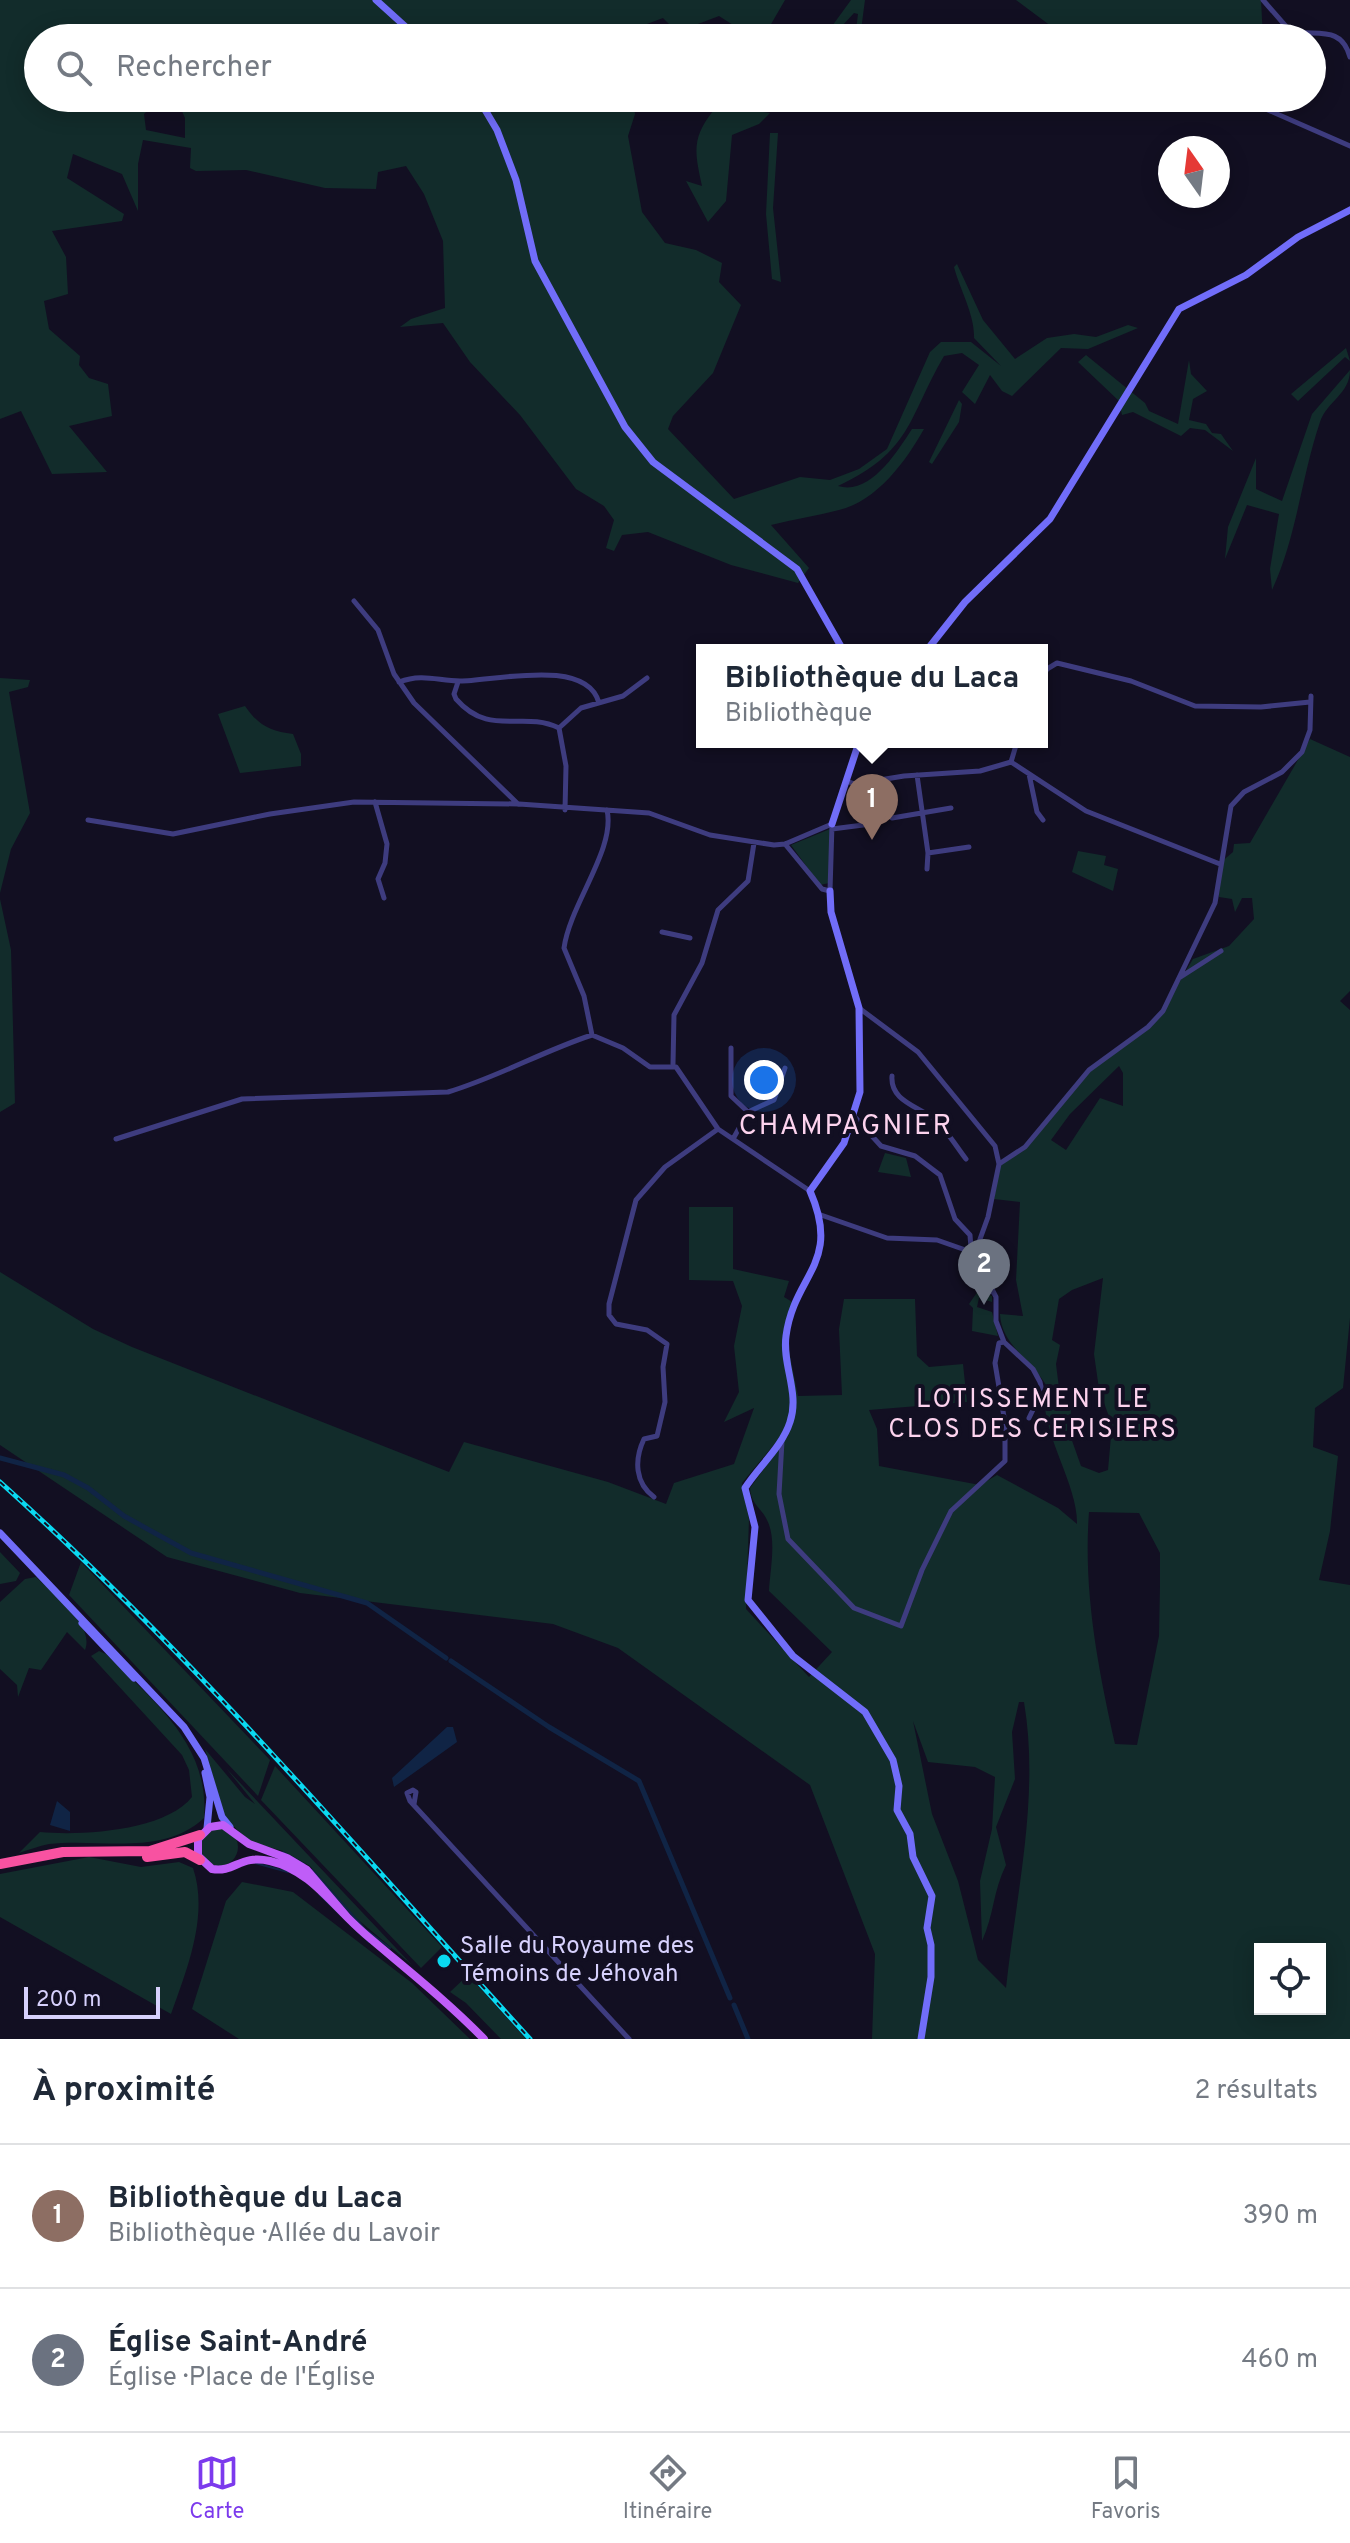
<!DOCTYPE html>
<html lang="fr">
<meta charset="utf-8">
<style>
body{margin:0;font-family:Overpass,sans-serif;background:#f2f2f3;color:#1f2937}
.controls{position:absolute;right:24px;bottom:24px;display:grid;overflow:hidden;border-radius:0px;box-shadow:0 4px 20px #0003}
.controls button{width:72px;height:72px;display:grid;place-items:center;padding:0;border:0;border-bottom:2px solid #e0e1e3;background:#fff;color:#1f2937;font:40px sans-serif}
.compass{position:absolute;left:1158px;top:136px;width:72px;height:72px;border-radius:50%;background:#fff;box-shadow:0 4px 20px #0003;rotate:346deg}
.scale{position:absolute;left:24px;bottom:20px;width:136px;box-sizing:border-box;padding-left:8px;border:4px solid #d7d1fd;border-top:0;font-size:22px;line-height:28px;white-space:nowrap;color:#d7d1fd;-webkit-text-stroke:6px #120f22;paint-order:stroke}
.you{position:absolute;left:764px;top:1080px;width:28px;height:28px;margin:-20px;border:6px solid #fff;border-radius:50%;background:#1a73e8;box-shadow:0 0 0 12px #1a73e833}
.badge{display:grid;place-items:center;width:52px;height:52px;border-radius:50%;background:#7c3aed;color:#fff;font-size:26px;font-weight:700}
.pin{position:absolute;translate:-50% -66px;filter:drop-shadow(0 2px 4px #0008)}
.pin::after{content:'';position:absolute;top:42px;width:28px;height:24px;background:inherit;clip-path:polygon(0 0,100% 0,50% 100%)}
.popup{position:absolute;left:696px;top:644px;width:352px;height:104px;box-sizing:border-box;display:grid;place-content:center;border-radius:0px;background:#fff;filter:drop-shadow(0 2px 6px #0005);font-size:26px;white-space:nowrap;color:#747a83}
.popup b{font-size:30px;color:#1f2937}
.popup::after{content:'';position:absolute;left:50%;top:100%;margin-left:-16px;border:16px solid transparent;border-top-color:#fff}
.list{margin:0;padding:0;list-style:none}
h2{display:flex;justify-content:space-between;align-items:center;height:104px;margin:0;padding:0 32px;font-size:34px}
h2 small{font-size:26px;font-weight:400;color:#747a83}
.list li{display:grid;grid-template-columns:52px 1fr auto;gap:24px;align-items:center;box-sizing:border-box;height:144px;padding:0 32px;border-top:2px solid #e0e1e3}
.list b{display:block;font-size:30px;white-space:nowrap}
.list p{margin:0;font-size:26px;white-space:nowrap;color:#747a83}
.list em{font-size:26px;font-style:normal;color:#747a83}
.icon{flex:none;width:44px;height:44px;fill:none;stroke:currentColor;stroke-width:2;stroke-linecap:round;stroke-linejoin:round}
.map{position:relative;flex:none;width:1350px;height:2039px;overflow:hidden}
.search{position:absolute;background:#fff;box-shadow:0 4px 20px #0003;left:24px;right:24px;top:24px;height:88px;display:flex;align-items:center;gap:20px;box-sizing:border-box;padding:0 28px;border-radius:44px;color:#747a83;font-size:30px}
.sheet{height:392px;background:#fff}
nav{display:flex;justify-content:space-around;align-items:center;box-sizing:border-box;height:112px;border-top:2px solid #e0e1e3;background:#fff;font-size:22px;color:#747a83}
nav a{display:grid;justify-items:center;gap:4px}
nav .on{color:#7c3aed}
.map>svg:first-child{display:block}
.green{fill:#122c2b;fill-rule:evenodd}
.water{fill:#102445}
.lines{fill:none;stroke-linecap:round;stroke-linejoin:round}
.stream{stroke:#102445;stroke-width:2}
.canal{stroke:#102445;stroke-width:5}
.street{stroke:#3e3c7f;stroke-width:5}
.secondary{stroke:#716df9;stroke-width:7}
.primary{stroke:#bf5df8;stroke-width:8}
.highway{stroke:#f852a1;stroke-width:10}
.rail-casing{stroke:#0ad9f1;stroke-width:5}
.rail{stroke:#120f22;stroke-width:2;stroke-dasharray:6;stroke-linecap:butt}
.poi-dot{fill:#0ad9f1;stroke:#120f22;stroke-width:3}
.labels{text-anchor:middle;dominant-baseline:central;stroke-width:8;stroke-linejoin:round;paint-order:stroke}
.poi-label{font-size:24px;fill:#d7d1fd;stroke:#120f22;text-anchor:start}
.neighbourhood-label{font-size:26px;letter-spacing:2px;fill:#fdd3ee;stroke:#120f22}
.quarter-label{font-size:28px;letter-spacing:2px;fill:#fdd3ee;stroke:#120f22}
</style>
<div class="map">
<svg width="1350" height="2039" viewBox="0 0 1350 2039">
<rect width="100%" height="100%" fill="#120f22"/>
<path class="green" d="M0 0H785L763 38H744V32L719 16 677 32 663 18 639 27 629 38H38V98H160L144 114 146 130 185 138V118L176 98H632L635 114 628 136 642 212 665 243 696 250 722 263 719 282 741 305 713 373 673 416 668 429 734 499 800 477 830 480 859 469 887 449 930 352 941 342H971L1001 366 974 338C975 315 960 290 954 267L957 264 983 320 1015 359 1047 338 1074 334 1096 337 1128 325 1138 328 1088 349 1061 348 1012 396 1002 391 990 375 975 404 962 392 979 365 962 353 944 356C907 420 912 451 838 486 870 496 897 452 912 429H924C906 461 877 501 839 510 817 516 794 519 771 525L809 568 798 583 731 565 648 532 622 535 614 551 606 548 614 520 604 506 576 489 520 415 470 362 443 323 400 327 411 319 445 308 443 241 424 194 406 166 378 172 376 189 325 188 246 170 196 171 190 168 191 148 143 140 138 164V211L122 174 73 154 67 178 124 214 122 221 52 231 66 257 68 294 44 301 49 329 80 356 79 365 89 378 108 384 112 416 69 426 107 472 52 474 21 411 0 419Z
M851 0H865L860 38H855L858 14 854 13 831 38 827 33Z
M1016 0H1261L1263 38H1067Z
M733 107 770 113 759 124 732 135 726 201 708 222 686 181 702 186C695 153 691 139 713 111Z
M770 133H778L773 208 781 282 772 279 766 214Z
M1346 348 1350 361 1345 357 1298 401 1291 394Z
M1086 355 1145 403 1149 411 1178 424 1189 360 1191 374 1207 391 1193 399 1189 420 1206 424 1212 433 1221 434 1233 451 1205 430 1190 428 1181 436 1133 412 1122 415 1119 401 1078 362Z
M1350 370C1350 394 1327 401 1320 422 1301 478 1297 536 1272 590L1270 569 1279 514 1247 505 1225 559 1228 527 1256 458V489L1282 501 1312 414Z
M959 400 962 404 959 422 932 464 929 462Z
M0 678 30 680 28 687 9 692 30 813 11 849 0 893Z
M245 706C258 725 270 731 293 734L301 754V766L240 773 218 714Z
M1310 739 1350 757V991L1340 1001 1350 1010V1318L1343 1388 1315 1408 1313 1447 1338 1456 1330 1531 1319 1580 1350 1585V2039H872L875 1954 810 1785 618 1648 553 1624 300 1593 167 1557 0 1445V1272L93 1329 132 1347 449 1472 464 1442 608 1482 666 1504 674 1483 734 1464 754 1408 724 1422 739 1392 734 1346 742 1306 733 1281 689 1280V1207H733V1269L789 1281 784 1297 794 1303 788 1346 798 1396 842 1395 839 1329 844 1299H915L917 1356 929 1367 963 1364 967 1402 869 1410 877 1429 879 1466 980 1485 997 1475 1058 1508 1077 1524C1078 1482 1036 1427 1046 1385 1031 1360 1001 1344 1000 1314L1023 1316 1016 1280 1020 1202 994 1199 1000 1165 1023 1151 1092 1068 1158 1018 1193 959 1229 946 1254 919 1252 898H1242L1235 912 1232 899 1219 897 1220 863 1233 852 1234 844 1250 843ZM1119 1066 1123 1073V1106L1100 1098 1066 1150 1051 1140 1070 1114ZM1103 1278 1094 1354 1099 1389 1112 1425 1108 1470 1099 1473 1081 1466 1070 1435 1071 1408 1059 1388 1056 1364 1060 1345 1052 1340 1059 1299 1072 1290ZM795 1407 788 1436 750 1488C751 1505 761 1507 767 1520 777 1539 770 1570 769 1591L832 1652 809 1677 746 1609 749 1519 742 1483 781 1436ZM1089 1512 1139 1513 1160 1553V1586L1159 1636 1137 1745 1115 1744C1098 1668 1083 1591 1089 1512ZM1019 1702H1024C1040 1797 1016 1894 1006 1988L978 1960 958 1881 932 1814 913 1721 928 1762 975 1767 995 1777 992 1829 980 1881 982 1941C994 1915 993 1891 1006 1865L996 1827 1015 1779 1012 1732ZM1260 1949H1320V2009H1260Z
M830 829 829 883 820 885 791 845Z
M1078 851 1106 856 1104 865 1118 869 1113 891 1072 872Z
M0 899 11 950 15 1103 0 1112Z
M885 1153 906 1158 911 1177 878 1172Z
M978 1291 992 1296V1302L979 1298 977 1307 992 1312 998 1336 972 1331 973 1308 969 1304Z
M0 1552 20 1573 16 1581 0 1584Z
M81 1562 270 1760 258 1796 69 1595Z
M36 1577C53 1594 95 1624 85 1650L67 1632 41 1670 29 1668 18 1697 17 1685 0 1669V1602L25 1579Z
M99 1651 106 1654C154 1701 210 1745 204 1818 162 1857 100 1838 49 1844 39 1846 28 1850 19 1853L40 1832C81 1836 165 1831 192 1797L189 1770 182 1755 91 1656Z
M205 1749 245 1797 255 1804 226 1768 412 1965 356 1918 310 1866 283 1851 250 1842 225 1818Z
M275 1766 442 1947 421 1968 261 1800Z
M200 1847a19 19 0 1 1 38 0a19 19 0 1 1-38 0Z
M89 1857 141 1867 179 1862 193 1868C209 1915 187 1969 171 2014L0 1917V1874Z
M242 1882 293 1892 412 1983 470 2039H239L192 2009 226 1901Z
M468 1975 526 2039H501L466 2003 450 1992Z"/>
<path class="water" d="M447 1727H453L457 1742 394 1787 392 1778Z
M57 1801 70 1812V1831L50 1825Z"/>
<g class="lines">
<path class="stream" d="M283 1852 304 1864
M255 1863 288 1872
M312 1870 365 1929 390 1948
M319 1894 369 1942"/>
<path class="canal" d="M0 1458 64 1475 88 1488 124 1516 191 1553 367 1603 446 1658
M451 1661 549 1727 639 1781 730 1998
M734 2005 748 2039"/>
<path class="street" d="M1263 0 1290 31C1315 37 1341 24 1350 57
M1232 98 1243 99 1350 146
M354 601 378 630 394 674 414 703 518 804
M1042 679 1047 669 1057 663 1131 681 1195 706 1261 707 1310 702
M399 682C423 673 438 681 460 681 494 681 587 657 599 703
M458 682 454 694 456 699C490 738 522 710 559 728
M1011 762 1086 811 1220 864
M1011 762 1017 742
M1029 774 1037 812 1043 820
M917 775 928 853 969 847
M846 781 855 784 904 776 980 771 1011 762
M375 802 387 844 385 863 378 879 384 898
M565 810 566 766 559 728 581 708 623 696 647 678
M892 818 951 808
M88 820 173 834 270 814 354 802 519 804 649 813 710 835 774 845 785 844 832 824 830 891 822 889 785 844
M832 829 871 824
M927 869 928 853
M662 932 690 938
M1179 978 1221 951
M859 1008 918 1052 995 1146 999 1164 988 1217 975 1253
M592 1035 623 1048 650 1067H676L718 1129 810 1191
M592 1035 584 996 564 948C570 904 616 849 607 810
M731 1048V1096L748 1112
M673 1064 674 1015 702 963 718 910 748 881 754 843
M892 1076C890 1101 918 1106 934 1119 946 1129 956 1146 966 1159
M853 1115 881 1146 915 1156 940 1175 955 1219 970 1235 971 1248 996 1297V1321L1004 1342 1033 1369 1040 1382 1042 1391 1029 1418
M116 1139 242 1099 448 1092C498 1077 543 1051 592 1035
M733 1139 748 1112 774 1100 785 1068
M999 1164 1025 1147 1089 1070 1148 1027 1163 1011 1215 903 1231 806 1244 792 1282 772 1302 752 1310 730 1311 696
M821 1215 887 1238 937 1240 974 1253
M988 1280 980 1290 993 1292
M782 1441 779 1494 788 1539 854 1608 901 1626 922 1570 951 1511 1005 1461V1423L995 1363 999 1343 1004 1342
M654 1497C635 1483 634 1460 644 1439L657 1436 665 1402 663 1367 667 1344 647 1330 616 1324 609 1315V1304L636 1200 665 1167 718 1129
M414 1804 416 1792 413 1790 407 1793 410 1801 629 2039"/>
<path class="secondary" d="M376 0 418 38
M478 98 497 130 516 180 535 261 625 427 653 462 797 569 843 650
M927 650 965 602 1050 519 1179 309 1246 275 1298 237 1350 210
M832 824 859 742
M830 891 831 912 859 1008 860 1092 844 1143 810 1191C842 1264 794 1274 786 1336 782 1365 800 1393 790 1422 782 1447 759 1466 745 1488L755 1527 748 1600 793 1656 865 1712 893 1760 899 1786 897 1810 910 1834 913 1857 932 1896 927 1928 931 1945V1977L921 2039
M0 1533 184 1727 204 1758 222 1817 230 1827
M82 1623 134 1678
M205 1773 210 1797 207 1828"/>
<path class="primary" d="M348 1918 307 1870 287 1858 249 1844 223 1825 210 1827 198 1839V1856L212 1869C235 1873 240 1854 270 1861 311 1870 334 1908 365 1934 406 1969 446 2000 484 2039"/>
<path class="highway" d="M147 1857 185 1852 200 1860
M0 1864 63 1852 150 1851 200 1835"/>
<g class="rail-casing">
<path id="rail" d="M0 1482C191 1653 358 1850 530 2039"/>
</g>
<use href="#rail" class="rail"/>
</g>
<circle class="poi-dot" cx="444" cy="1961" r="8"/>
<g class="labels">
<g class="poi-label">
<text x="460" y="1947">Salle du Royaume des<tspan x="460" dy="28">Témoins de Jéhovah</tspan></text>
</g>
<g class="neighbourhood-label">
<text x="1033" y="1400">LOTISSEMENT LE<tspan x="1033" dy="30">CLOS DES CERISIERS</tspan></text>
</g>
<g class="quarter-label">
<text x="846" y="1127">CHAMPAGNIER</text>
</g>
</g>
</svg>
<div class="controls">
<button><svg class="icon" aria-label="locate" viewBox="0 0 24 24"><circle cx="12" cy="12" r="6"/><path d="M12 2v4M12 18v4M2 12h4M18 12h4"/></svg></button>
</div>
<svg class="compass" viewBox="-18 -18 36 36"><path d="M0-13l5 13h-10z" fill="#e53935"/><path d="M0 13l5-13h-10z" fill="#747a83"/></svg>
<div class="scale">200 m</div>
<div class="you"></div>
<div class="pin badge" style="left:872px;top:840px;background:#8d6e63">1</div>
<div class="popup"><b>Bibliothèque du Laca</b>Bibliothèque</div>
<div class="pin badge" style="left:984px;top:1305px;background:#6b7280">2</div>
<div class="search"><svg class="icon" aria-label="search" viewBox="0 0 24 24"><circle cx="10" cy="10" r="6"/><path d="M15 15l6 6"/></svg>Rechercher</div>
</div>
<section class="sheet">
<h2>À proximité<small>2 résultats</small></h2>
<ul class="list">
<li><span class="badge" style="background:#8d6e63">1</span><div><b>Bibliothèque du Laca</b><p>Bibliothèque · Allée du Lavoir</p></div><em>390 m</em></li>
<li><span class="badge" style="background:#6b7280">2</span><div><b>Église Saint-André</b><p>Église · Place de l'Église</p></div><em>460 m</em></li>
</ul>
</section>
<nav>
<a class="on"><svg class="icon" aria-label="map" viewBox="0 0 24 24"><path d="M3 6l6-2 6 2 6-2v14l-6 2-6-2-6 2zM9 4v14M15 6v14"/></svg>Carte</a>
<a><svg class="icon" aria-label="directions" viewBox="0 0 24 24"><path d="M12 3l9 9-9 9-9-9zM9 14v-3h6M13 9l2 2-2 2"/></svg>Itinéraire</a>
<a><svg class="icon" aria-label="saved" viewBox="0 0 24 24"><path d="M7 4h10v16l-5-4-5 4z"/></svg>Favoris</a>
</nav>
